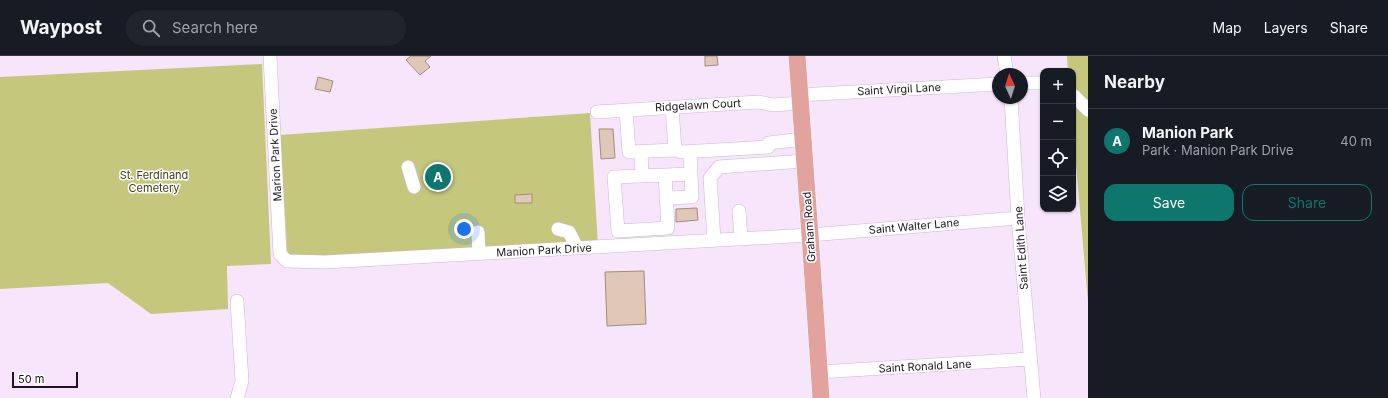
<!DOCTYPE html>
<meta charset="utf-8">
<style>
body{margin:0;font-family:Inter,sans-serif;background:#20242c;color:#f1f3f6}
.controls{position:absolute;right:12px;top:12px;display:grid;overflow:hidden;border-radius:8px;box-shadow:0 1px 3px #0004}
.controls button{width:36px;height:36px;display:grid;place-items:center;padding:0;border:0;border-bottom:1px solid #363941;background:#171b24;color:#f1f3f6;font:20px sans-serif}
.compass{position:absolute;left:992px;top:12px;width:36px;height:36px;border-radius:50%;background:#171b24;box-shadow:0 1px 3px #0004;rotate:356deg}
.scale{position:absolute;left:12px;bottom:10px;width:66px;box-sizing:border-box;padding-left:4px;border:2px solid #1c151d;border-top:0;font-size:11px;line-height:14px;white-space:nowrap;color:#1c151d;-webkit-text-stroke:3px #fff;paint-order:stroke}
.you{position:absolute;left:464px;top:173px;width:14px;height:14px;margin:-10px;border:3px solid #fff;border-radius:50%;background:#1a73e8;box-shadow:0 0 0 6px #1a73e833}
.badge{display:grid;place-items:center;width:26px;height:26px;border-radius:50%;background:#0f766e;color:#fff;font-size:13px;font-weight:700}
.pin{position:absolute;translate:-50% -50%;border:2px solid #fff;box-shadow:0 1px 4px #0006}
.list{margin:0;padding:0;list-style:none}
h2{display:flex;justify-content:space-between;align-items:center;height:52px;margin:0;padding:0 16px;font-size:17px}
h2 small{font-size:13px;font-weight:400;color:#9ea1a6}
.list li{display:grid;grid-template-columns:26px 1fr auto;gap:12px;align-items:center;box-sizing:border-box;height:64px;padding:0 16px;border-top:1px solid #363941}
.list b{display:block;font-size:15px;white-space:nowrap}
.list p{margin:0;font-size:13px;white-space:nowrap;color:#9ea1a6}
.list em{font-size:13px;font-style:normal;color:#9ea1a6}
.actions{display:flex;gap:8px;padding:12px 16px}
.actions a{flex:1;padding:9px 0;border:1px solid #0f766e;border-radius:12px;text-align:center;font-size:14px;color:#0f766e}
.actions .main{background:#0f766e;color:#fff}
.icon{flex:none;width:22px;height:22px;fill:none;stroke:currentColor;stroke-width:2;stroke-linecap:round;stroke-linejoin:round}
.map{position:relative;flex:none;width:1088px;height:342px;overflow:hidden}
header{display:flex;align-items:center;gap:24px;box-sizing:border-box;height:56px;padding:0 20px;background:#171b24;border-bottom:1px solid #363941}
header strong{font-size:19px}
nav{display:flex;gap:22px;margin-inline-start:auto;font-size:14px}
.search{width:280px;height:36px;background:#20242c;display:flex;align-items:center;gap:10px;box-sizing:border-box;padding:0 14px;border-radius:22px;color:#9ea1a6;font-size:15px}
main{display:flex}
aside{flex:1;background:#171b24}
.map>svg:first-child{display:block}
.green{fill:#c5c77d}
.building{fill:#e0c8b8;stroke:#a38c7d}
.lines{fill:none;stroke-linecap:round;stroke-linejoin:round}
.minor-casing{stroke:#c9b8cd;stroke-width:14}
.major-casing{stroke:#fff;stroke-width:18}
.minor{stroke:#fff;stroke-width:13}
.major{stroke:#e2a39f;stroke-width:17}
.labels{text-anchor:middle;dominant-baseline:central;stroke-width:3;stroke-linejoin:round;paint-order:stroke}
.street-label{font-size:11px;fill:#1c151d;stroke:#fff}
.park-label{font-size:11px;fill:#3c3d10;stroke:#fff}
</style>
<header>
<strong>Waypost</strong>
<div class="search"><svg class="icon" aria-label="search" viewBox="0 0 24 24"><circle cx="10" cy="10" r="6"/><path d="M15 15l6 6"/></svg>Search here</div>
<nav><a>Map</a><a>Layers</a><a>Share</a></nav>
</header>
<main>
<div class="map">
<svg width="1088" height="342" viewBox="0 0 1088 342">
<rect width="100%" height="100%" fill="#f7e5fb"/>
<path class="green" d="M1067 0H1088V46L1080 36 1073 31V15H1068Z
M262 8 271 208 227 210 228 253 151 258 108 227 0 233V21Z
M1073 47 1088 62V246L1073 73Z
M590 57 598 190 288 209 280 79Z"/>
<path class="building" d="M411 0H431L425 5 430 11 420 19 406 4Z
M705 0H717L718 9 705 10Z
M318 21 333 25 330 36 315 33Z
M599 73H613L615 102 601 103Z
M532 138V147H515V139Z
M697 152 698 164 676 166V153Z
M644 215 646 268 607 270 605 216Z"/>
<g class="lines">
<g class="minor-casing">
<path id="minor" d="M270 0 280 198 287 205 325 206 810 179 1018 162
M1004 0 1007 18
M1022 27H1043
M799 39 998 28
M1073 39 1088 54
M1011 42 1018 162 1034 342
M626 54 629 96 675 94 672 51
M597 56 759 46 773 49 800 47
M675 94 682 96 768 91 769 87 803 83
M641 96 642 120
M408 111 414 131
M665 119 614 121 618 175 668 172 665 119 691 118
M666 142 692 141 690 96
M739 155 741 183
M558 173 569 176 577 192
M478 176 479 197
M714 184 710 122 719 111 804 105
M819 316 1030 303
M237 342 242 325 237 245"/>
</g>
<g class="major-casing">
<path id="major" d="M797 0 810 179 821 342"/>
</g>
<use href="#minor" class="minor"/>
<use href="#major" class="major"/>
</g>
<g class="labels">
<g class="street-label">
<text transform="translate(899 33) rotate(-3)">Saint Virgil Lane</text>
<text transform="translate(698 49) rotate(-3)">Ridgelawn Court</text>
<text transform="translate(275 99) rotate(-93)">Marion Park Drive</text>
<text transform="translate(914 170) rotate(-5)">Saint Walter Lane</text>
<text transform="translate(809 171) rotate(-94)">Graham Road</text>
<text transform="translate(1021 192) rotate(-94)">Saint Edith Lane</text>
<text transform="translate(544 194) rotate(-3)">Manion Park Drive</text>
<text transform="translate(925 310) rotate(-3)">Saint Ronald Lane</text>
</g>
<g class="park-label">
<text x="154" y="119">St. Ferdinand<tspan x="154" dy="13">Cemetery</tspan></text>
</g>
</g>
</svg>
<div class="controls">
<button>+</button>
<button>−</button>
<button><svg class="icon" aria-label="locate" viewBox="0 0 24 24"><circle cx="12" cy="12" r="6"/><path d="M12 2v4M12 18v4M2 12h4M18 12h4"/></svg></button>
<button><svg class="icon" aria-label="layers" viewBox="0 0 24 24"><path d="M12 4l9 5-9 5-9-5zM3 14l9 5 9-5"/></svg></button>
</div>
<svg class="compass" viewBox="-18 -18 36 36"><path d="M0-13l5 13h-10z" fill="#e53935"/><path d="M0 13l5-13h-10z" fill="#9ea1a6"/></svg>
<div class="scale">50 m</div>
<div class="you"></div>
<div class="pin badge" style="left:438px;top:121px">A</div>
</div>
<aside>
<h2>Nearby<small></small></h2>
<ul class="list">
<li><span class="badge">A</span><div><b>Manion Park</b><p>Park · Manion Park Drive</p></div><em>40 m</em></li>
</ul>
<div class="actions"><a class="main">Save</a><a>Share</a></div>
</aside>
</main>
